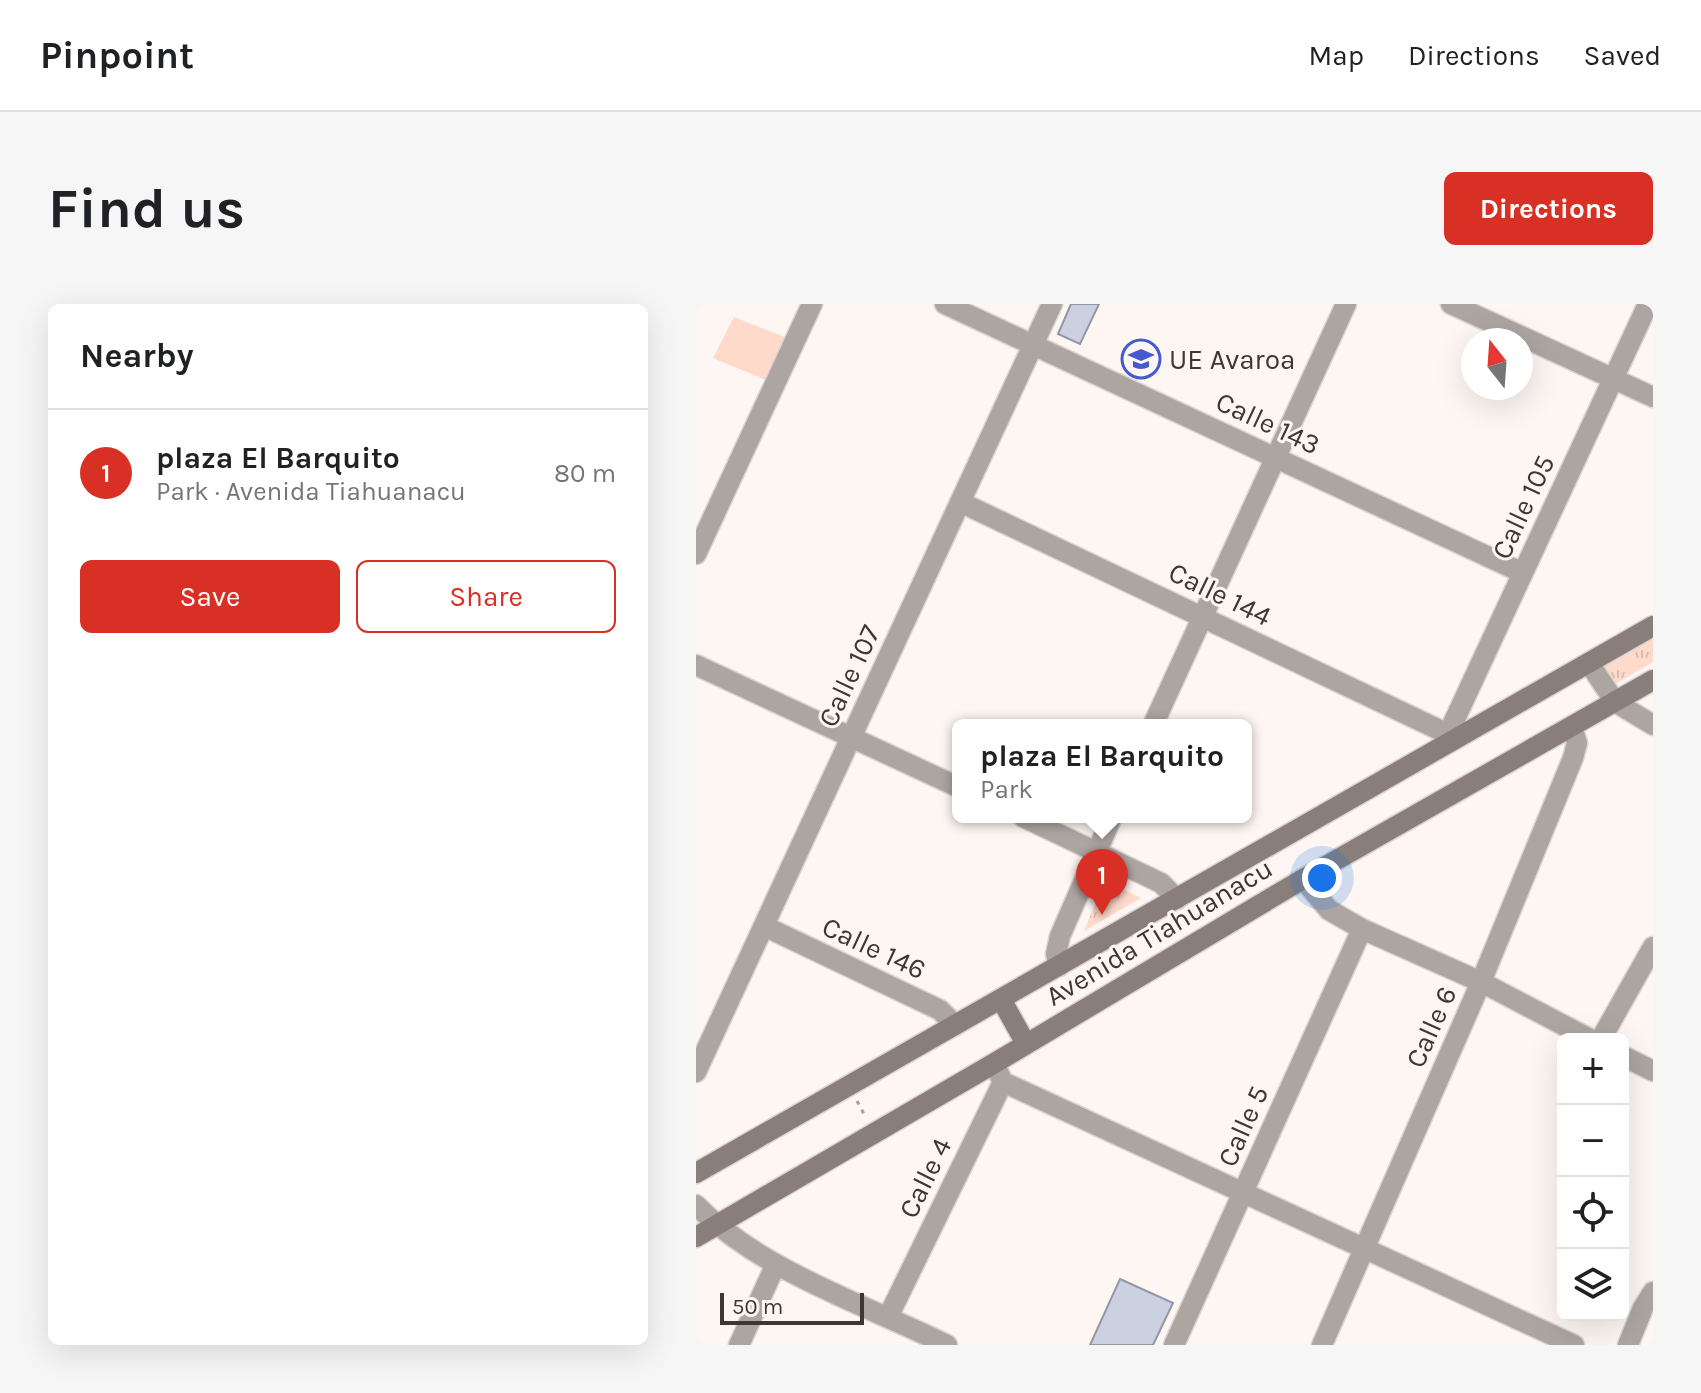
<!DOCTYPE html>
<meta charset="utf-8">
<style>
body{margin:0;font-family:Karla,sans-serif;background:#f6f6f6;color:#202124}
.controls{position:absolute;right:24px;bottom:24px;display:grid;overflow:hidden;border-radius:12px;box-shadow:0 8px 32px #0002}
.controls button{width:72px;height:72px;display:grid;place-items:center;padding:0;border:0;border-bottom:2px solid #e0e0e0;background:#fff;color:#202124;font:40px sans-serif}
.compass{position:absolute;left:765px;top:24px;width:72px;height:72px;border-radius:50%;background:#fff;box-shadow:0 8px 32px #0002;rotate:343deg}
.scale{position:absolute;left:24px;bottom:20px;width:144px;box-sizing:border-box;padding-left:8px;border:4px solid #3e3734;border-top:0;font-size:22px;line-height:28px;white-space:nowrap;color:#3e3734;-webkit-text-stroke:6px #fef6f3;paint-order:stroke}
.you{position:absolute;left:626px;top:574px;width:28px;height:28px;margin:-20px;border:6px solid #fff;border-radius:50%;background:#1a73e8;box-shadow:0 0 0 12px #1a73e833}
.badge{display:grid;place-items:center;width:52px;height:52px;border-radius:50%;background:#d93025;color:#fff;font-size:26px;font-weight:700}
.pin{position:absolute;translate:-50% -66px;filter:drop-shadow(0 2px 4px #0008)}
.pin::after{content:'';position:absolute;top:42px;width:28px;height:24px;background:inherit;clip-path:polygon(0 0,100% 0,50% 100%)}
.popup{position:absolute;left:256px;top:415px;width:300px;height:104px;box-sizing:border-box;display:grid;place-content:center;border-radius:12px;background:#fff;filter:drop-shadow(0 2px 6px #0005);font-size:26px;white-space:nowrap;color:#757577}
.popup b{font-size:30px;color:#202124}
.popup::after{content:'';position:absolute;left:50%;top:100%;margin-left:-16px;border:16px solid transparent;border-top-color:#fff}
.list{margin:0;padding:0;list-style:none}
h2{display:flex;justify-content:space-between;align-items:center;height:104px;margin:0;padding:0 32px;font-size:34px}
h2 small{font-size:26px;font-weight:400;color:#757577}
.list li{display:grid;grid-template-columns:52px 1fr auto;gap:24px;align-items:center;box-sizing:border-box;height:128px;padding:0 32px;border-top:2px solid #e0e0e0}
.list b{display:block;font-size:30px;white-space:nowrap}
.list p{margin:0;font-size:26px;white-space:nowrap;color:#757577}
.list em{font-size:26px;font-style:normal;color:#757577}
.actions{display:flex;gap:16px;padding:24px 32px}
.actions a{flex:1;padding:18px 0;border:2px solid #d93025;border-radius:12px;text-align:center;font-size:28px;color:#d93025}
.actions .main{background:#d93025;color:#fff}
.icon{flex:none;width:44px;height:44px;fill:none;stroke:currentColor;stroke-width:2;stroke-linecap:round;stroke-linejoin:round}
.map{position:relative;flex:none;width:957px;height:1041px;overflow:hidden;border-radius:12px}
header{display:flex;align-items:center;gap:48px;box-sizing:border-box;height:112px;padding:0 40px;background:#fff;border-bottom:2px solid #e0e0e0}
header strong{font-size:38px}
nav{display:flex;gap:44px;margin-inline-start:auto;font-size:28px}
.intro{display:flex;align-items:center;justify-content:space-between;box-sizing:border-box;height:192px;padding:0 48px}
h1{margin:0;font-size:56px}
.button{padding:20px 36px;border-radius:12px;background:#d93025;color:#fff;font-size:28px;font-weight:700}
main{display:flex;gap:48px;padding:0 48px}
aside{flex:1;background:#fff;border-radius:12px;box-shadow:0 8px 32px #0002}
.map>svg:first-child{display:block}
.grass{fill:url(#grass-tufts)}
.pitch{fill:#ffdacb}
.building{fill:#cbd1e1;stroke:#9297a6;stroke-width:2}
.lines{fill:none;stroke-linecap:round;stroke-linejoin:round}
.street-casing{stroke:#dbd4d1;stroke-width:23}
.secondary-casing{stroke:#dbd4d1;stroke-width:23}
.path{stroke:#a59e9b;stroke-width:3;stroke-dasharray:4 6;stroke-linecap:butt}
.street{stroke:#ada5a2;stroke-width:20}
.secondary{stroke:#897e79;stroke-width:20}
.labels{text-anchor:middle;dominant-baseline:central;stroke-width:6;stroke-linejoin:round;paint-order:stroke}
.poi-label{font-size:28px;fill:#3e3734;stroke:#fef6f3;text-anchor:start}
.street-label{font-size:28px;fill:#3e3734;stroke:#fef6f3}
</style>
<header>
<strong>Pinpoint</strong>
<nav><a>Map</a><a>Directions</a><a>Saved</a></nav>
</header>
<div class="intro"><h1>Find us</h1><a class="button">Directions</a></div>
<main>
<aside>
<h2>Nearby<small></small></h2>
<ul class="list">
<li><span class="badge">1</span><div><b>plaza El Barquito</b><p>Park · Avenida Tiahuanacu</p></div><em>80 m</em></li>
</ul>
<div class="actions"><a class="main">Save</a><a>Share</a></div>
</aside>
<div class="map">
<svg width="957" height="1041" viewBox="0 0 957 1041">
<defs>
<pattern id="grass-tufts" width="24" height="20" patternUnits="userSpaceOnUse" patternTransform="scale(2)"><rect width="24" height="20" fill="#ffdacb"/><path d="M3 7l-1-3M5 7V3M7 7l1-3M15 17l-1-3M17 17v-4M19 17l1-3" fill="none" stroke="#dcbcaf"/></pattern>
</defs>
<rect width="100%" height="100%" fill="#fef6f3"/>
<path class="grass" d="M957 332V358L919 380 907 362Z
M409 576 445 594 388 627Z"/>
<path class="pitch" d="M38 13 101 38 82 81 17 54Z"/>
<path class="building" d="M375 0H403L384 40 362 30Z
M424 975 477 999 457 1041H394Z"/>
<g class="lines">
<g class="street-casing">
<path id="street" d="M249 0 827 269
M755 0 957 93
M264 198 752 430 757 436
M0 250 116 0
M893 359 919 398 957 421
M0 361 262 483
M457 421 650 0
M752 430 952 0
M327 513 465 579 481 595
M607 575 633 606 666 625 785 678 894 735
M68 622 244 706 259 721
M363 662 360 650 364 632 416 513
M905 735 957 643
M927 752 957 767
M0 768 356 0
M307 778 878 1041
M0 901C63 966 170 1001 251 1041
M192 1013 307 778 301 766
M43 1041 80 960
M478 1041 666 625
M626 1041 785 678 877 454 881 439 876 423
M932 1041 947 1004 957 988"/>
</g>
<g class="secondary-casing">
<path id="secondary" d="M305 695 330 740
M0 869 957 322
M0 933 297 760 607 575 957 376"/>
</g>
<path class="path" d="M161 797 169 812"/>
<use href="#street" class="street"/>
<use href="#secondary" class="secondary"/>
</g>
<defs>
<g id="school-ring" transform="scale(2)"><circle r="9.5" fill="#fef6f3" stroke="#445bcf" stroke-width="1.5"/><path d="M0-5L7-2L0 1L-7-2ZM-4 1L0 2.5L4 1V4Q0 6-4 4Z" fill="#445bcf"/></g>
</defs>
<g fill-rule="evenodd">
<use href="#school-ring" x="445" y="55"/>
</g>
<g class="labels">
<g class="poi-label">
<text x="473" y="55">UE Avaroa</text>
</g>
<g class="street-label">
<text transform="translate(572 119) rotate(25)">Calle 143</text>
<text transform="translate(827 203) rotate(-65)">Calle 105</text>
<text transform="translate(524 290) rotate(26)">Calle 144</text>
<text transform="translate(153 372) rotate(-65)">Calle 107</text>
<text transform="translate(463 628) rotate(-31)">Avenida Tiahuanacu</text>
<text transform="translate(178 644) rotate(25)">Calle 146</text>
<text transform="translate(735 723) rotate(-66)">Calle 6</text>
<text transform="translate(547 822) rotate(-66)">Calle 5</text>
<text transform="translate(229 874) rotate(-64)">Calle 4</text>
</g>
</g>
</svg>
<div class="controls">
<button>+</button>
<button>−</button>
<button><svg class="icon" aria-label="locate" viewBox="0 0 24 24"><circle cx="12" cy="12" r="6"/><path d="M12 2v4M12 18v4M2 12h4M18 12h4"/></svg></button>
<button><svg class="icon" aria-label="layers" viewBox="0 0 24 24"><path d="M12 4l9 5-9 5-9-5zM3 14l9 5 9-5"/></svg></button>
</div>
<svg class="compass" viewBox="-18 -18 36 36"><path d="M0-13l5 13h-10z" fill="#e53935"/><path d="M0 13l5-13h-10z" fill="#757577"/></svg>
<div class="scale">50 m</div>
<div class="you"></div>
<div class="pin badge" style="left:406px;top:611px">1</div>
<div class="popup"><b>plaza El Barquito</b>Park</div>
</div>
</main>
